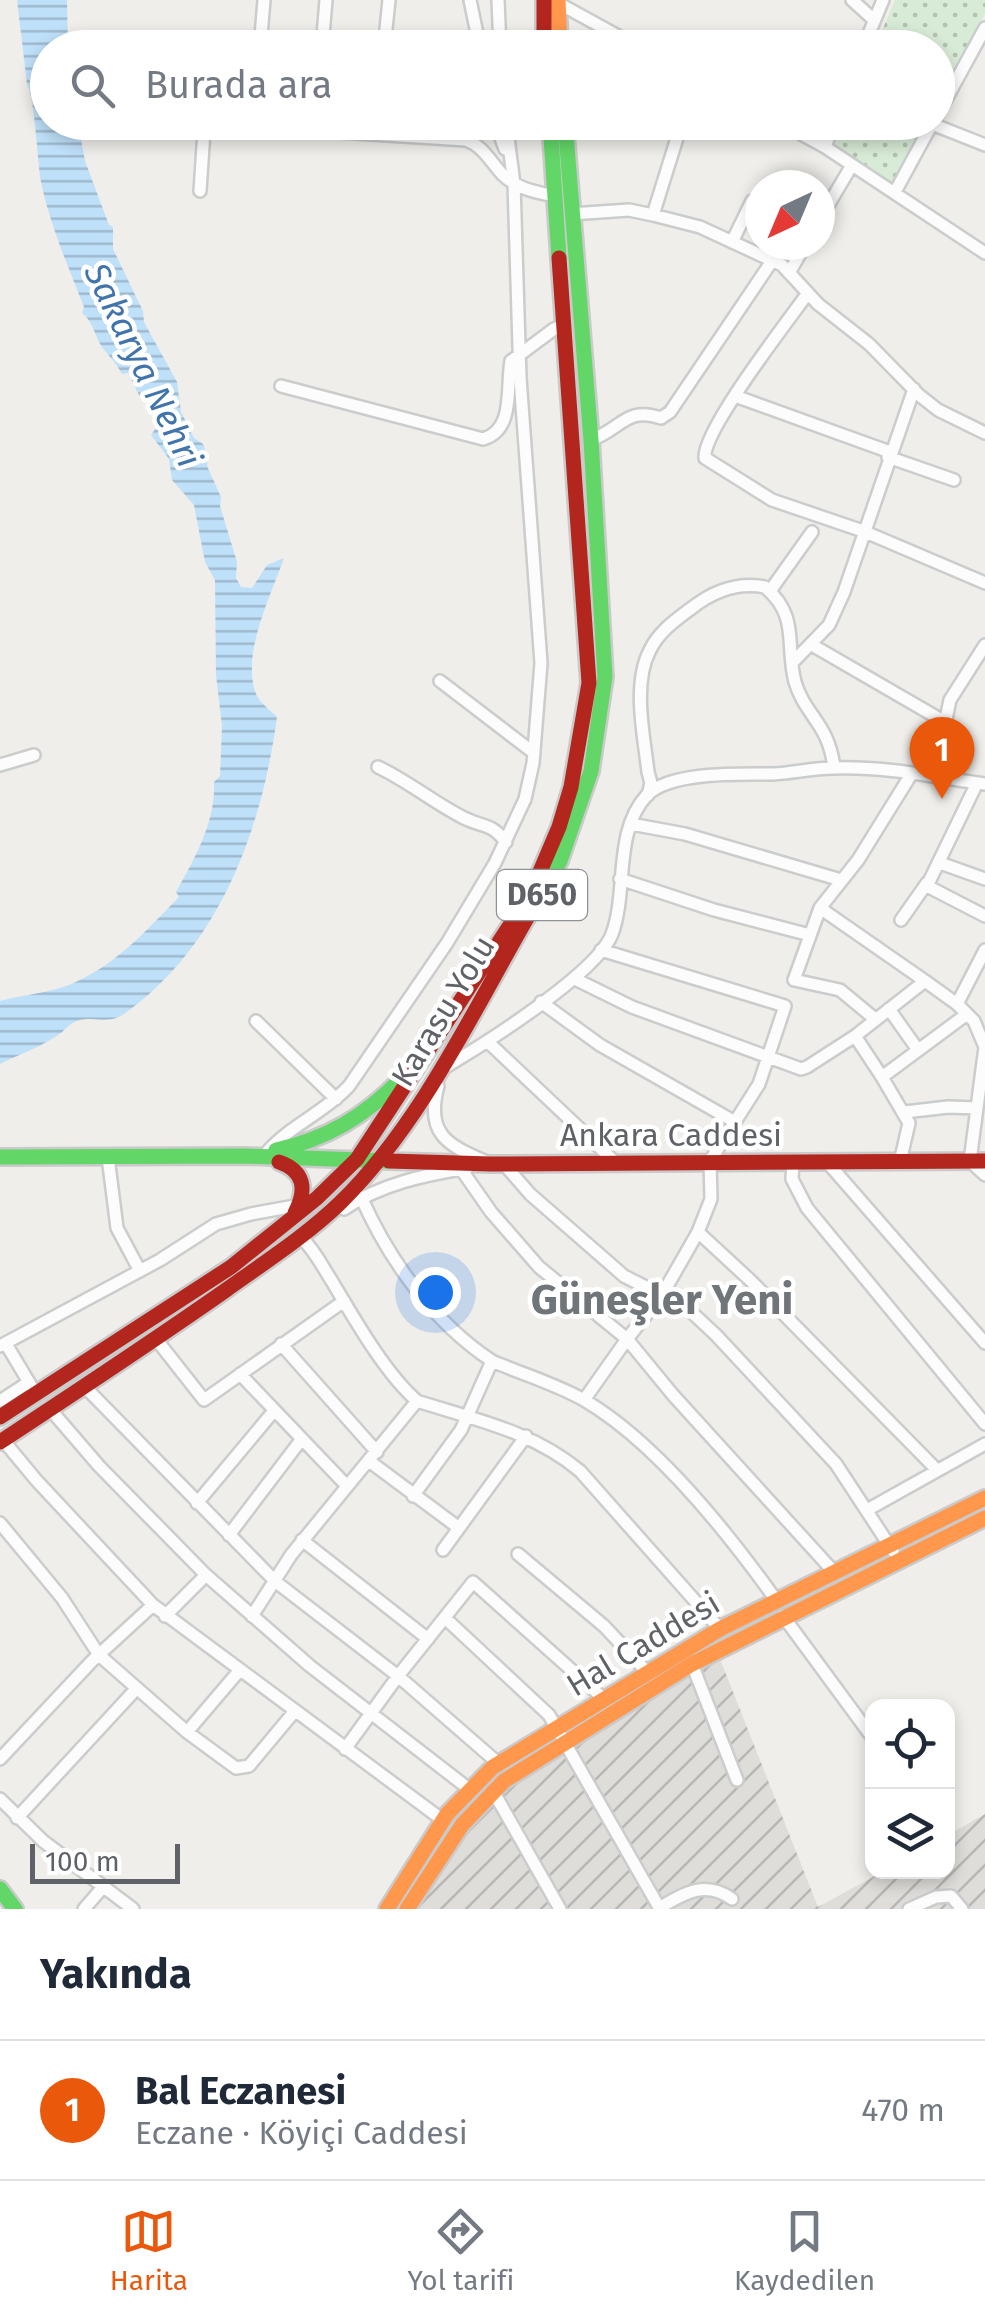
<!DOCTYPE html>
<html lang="tr">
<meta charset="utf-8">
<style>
body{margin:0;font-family:"Fira Sans",sans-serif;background:#f2f2f3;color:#1f2937}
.controls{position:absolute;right:30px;bottom:30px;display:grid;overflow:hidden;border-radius:20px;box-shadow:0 5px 15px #0003}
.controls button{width:90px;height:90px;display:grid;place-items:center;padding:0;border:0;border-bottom:2px solid #e0e1e3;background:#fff;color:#1f2937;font:50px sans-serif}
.compass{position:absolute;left:745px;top:170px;width:90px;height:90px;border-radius:50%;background:#fff;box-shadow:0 5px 15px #0003;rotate:224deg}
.scale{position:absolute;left:30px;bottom:25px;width:150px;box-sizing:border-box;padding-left:10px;border:5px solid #5f6368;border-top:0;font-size:28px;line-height:35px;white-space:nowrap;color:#5f6368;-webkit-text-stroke:8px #fff;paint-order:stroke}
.you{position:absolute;left:435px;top:1292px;width:35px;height:35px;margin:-25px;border:8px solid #fff;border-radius:50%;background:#1a73e8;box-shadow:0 0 0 15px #1a73e833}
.badge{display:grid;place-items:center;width:65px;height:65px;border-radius:50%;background:#ea580c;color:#fff;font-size:32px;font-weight:700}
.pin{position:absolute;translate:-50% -82px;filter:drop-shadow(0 2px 5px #0008)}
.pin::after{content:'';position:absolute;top:52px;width:35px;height:30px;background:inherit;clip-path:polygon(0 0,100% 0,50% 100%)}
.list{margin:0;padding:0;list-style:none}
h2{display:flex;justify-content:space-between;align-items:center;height:130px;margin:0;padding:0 40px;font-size:42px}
h2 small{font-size:32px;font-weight:400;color:#747a83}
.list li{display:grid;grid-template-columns:65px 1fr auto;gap:30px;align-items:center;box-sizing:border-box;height:140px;padding:0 40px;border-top:2px solid #e0e1e3}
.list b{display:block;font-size:38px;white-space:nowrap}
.list p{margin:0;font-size:32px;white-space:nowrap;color:#747a83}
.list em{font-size:32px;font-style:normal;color:#747a83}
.icon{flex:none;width:55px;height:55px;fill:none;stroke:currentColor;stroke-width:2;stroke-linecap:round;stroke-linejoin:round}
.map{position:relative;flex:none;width:985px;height:1909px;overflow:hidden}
.search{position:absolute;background:#fff;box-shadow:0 5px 15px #0003;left:30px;right:30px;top:30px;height:110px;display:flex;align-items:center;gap:25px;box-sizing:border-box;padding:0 35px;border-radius:55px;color:#747a83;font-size:38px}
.sheet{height:270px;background:#fff}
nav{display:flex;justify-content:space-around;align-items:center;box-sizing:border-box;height:140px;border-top:2px solid #e0e1e3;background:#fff;font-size:28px;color:#747a83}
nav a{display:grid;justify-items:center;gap:5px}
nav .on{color:#ea580c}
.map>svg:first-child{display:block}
.industrial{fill:url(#industrial-furrows)}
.green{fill:url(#green-dots)}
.water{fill:url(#water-rules)}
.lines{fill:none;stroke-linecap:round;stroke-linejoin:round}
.street-casing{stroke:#cbcccc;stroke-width:16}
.fast-casing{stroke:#cacacb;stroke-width:20}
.slow-casing{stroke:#cacacb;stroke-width:20}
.jam-casing{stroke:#cacacb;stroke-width:20}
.street{stroke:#fdfcfc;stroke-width:11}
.fast{stroke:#63d668;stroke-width:15}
.slow{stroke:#ff974d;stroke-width:15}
.jam{stroke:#b3261e;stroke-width:15}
.labels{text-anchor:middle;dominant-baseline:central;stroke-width:9;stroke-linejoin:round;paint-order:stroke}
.shield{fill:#fff;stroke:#8f9295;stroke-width:2.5}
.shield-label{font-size:30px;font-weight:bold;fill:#5f6368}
.street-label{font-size:32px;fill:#5f6368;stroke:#fff}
.water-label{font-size:35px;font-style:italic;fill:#4174aa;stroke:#fff}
.district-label{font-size:42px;font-weight:bold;fill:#70757a;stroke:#fff}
</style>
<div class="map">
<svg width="985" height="1909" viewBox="0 0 985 1909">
<defs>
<pattern id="industrial-furrows" width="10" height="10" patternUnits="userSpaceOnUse" patternTransform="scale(2.5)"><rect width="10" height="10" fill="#dfddda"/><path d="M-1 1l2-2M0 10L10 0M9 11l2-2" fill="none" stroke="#b8b7b5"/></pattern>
<pattern id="green-dots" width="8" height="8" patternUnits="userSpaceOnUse" patternTransform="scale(2.5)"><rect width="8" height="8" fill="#d8ebd6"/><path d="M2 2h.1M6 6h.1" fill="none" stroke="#b2c2b1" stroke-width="1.8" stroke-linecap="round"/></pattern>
<pattern id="water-rules" width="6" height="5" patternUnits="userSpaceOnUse" patternTransform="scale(2.5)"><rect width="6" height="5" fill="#bfe0f9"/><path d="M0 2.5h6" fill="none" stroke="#9eb9cd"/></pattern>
</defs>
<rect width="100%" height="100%" fill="#efeeea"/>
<path class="industrial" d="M720 1659 818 1907 882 1872H948V1835L985 1814V1909H414L463 1835 504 1789Z"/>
<path class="green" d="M895 0H985V14L938 102V48L875 47Z
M843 123H927L896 180 887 182 838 151 834 141Z"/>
<path class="water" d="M17 0H67L68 47 48 48V122L78 123 85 161 109 225 113 227V249L143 311 144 322 177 382 181 412 194 438 203 444 208 457 207 466 221 497 220 506 237 562 236 578 241 587 252 588 267 565 284 558C270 598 241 654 256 694 259 702 271 711 277 717 262 829 220 946 124 1014 108 1025 96 1016 80 1020 71 1022 68 1027 61 1033 43 1046 20 1054 0 1064V1001C22 995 48 993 69 985 115 966 145 932 179 897L176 892C195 858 216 821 214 782L220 776 222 726 216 675 215 580 205 562 194 505 172 480 169 459 151 435 158 425V411L139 395 128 373 122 374C116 363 109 356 102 347 95 337 93 321 82 313L84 307C68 266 50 225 41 182 37 159 35 98 27 84Z"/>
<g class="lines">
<g class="street-casing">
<path id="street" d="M470 0 480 48
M498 0 500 48
M852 0 874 20
M558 3 640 48
M260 48 264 0
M322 48 326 0
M384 48 389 0
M863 48 883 0
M938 114 985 28
M495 122 505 149
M779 122 825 147 985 253
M932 124 985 145
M825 147 834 122
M200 191 204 131 208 126 228 125 466 140C483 146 490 161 502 174 517 189 535 192 555 196
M895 192 933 122
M571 214 629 210 653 215 700 227 782 265 818 304 869 344 919 395 938 410 985 433
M653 215 682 122
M820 219 852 165
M732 242 752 201
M789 273 805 245
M808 293C788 321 702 431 705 458L772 500 863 531 985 583
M281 386 483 439C515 430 506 388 511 361L554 329 565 325
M735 396 890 452
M591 440C621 429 627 406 661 418L670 412 772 261
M888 457 954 480
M770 591 812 532
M812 645 945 722
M793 662 829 625 844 592 914 389
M440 681 534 753
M0 765 34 755
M378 767C408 781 434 803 464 818 484 828 490 822 506 842
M939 777 942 738 950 700 985 645
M977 783 927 886 985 916
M648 795 651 783 648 772C644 736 632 684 650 650 659 631 677 619 693 607 714 591 739 582 765 587 800 617 785 644 795 682 805 716 829 723 834 768
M631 824 685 834 841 880
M940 863 985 879
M620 879 714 910 810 935
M820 908 794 980 840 990 875 1019
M901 920 927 883
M575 979 632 1007 801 1069 807 1067 855 1036 925 981 820 908 858 860 912 773
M925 981 957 1004 985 950
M541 1002 600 1045 735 1122
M957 1004 974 1021 985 1047 970 1161 985 1175
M889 1009 918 1050
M256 1021 336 1099
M855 1036 882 1077 967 1014
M488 1042 616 1163
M447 1066C486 1043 597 973 612 934 628 891 613 832 647 795 671 771 741 774 773 774 793 773 813 768 833 768 884 766 935 777 985 784
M882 1077 909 1123 900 1162
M438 1086C425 1134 447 1145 487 1162
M905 1112 948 1107 977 1108
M268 1151C291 1125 325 1112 349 1086L447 943 495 863 525 799 533 763 541 663 520 378 514 184 506 122
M108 1157 117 1228 140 1271
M793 1162 792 1179 807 1208 985 1424
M827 1162 985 1343
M504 1164 530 1194 624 1276 687 1308 716 1335 836 1464 893 1551
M461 1169 491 1212 539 1267 627 1339 673 1395 834 1572
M361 1197C389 1260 434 1323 492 1361L461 1430 413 1496
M344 1209C381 1184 424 1175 467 1168
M698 1232 751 1281 937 1470
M303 1235 301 1237C316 1252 322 1266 333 1283 355 1320 385 1373 417 1401
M156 1339 204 1400 344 1301
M6 1344 36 1394
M281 1344 377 1452
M0 1346 160 1260 216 1224 251 1214 300 1205
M492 1361C522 1374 556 1384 584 1400 656 1442 728 1533 776 1600
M240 1374 346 1485
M85 1387 276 1582 398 1676 498 1763
M584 1400 627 1339 662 1295 698 1232 711 1199 710 1161 759 1084 785 1006 601 950
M0 1401 29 1382
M50 1409 99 1466 206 1575 165 1616
M3 1440 37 1481 153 1605 444 1821
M369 1461 459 1528
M197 1503 273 1412
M867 1510 985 1444
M0 1523 62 1598 99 1655 187 1732 236 1768 249 1766 294 1712
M229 1535 301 1440
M302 1540 428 1639
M443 1550 526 1436
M518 1554 604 1626 647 1672
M206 1575 310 1666 469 1789
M252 1616 291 1555 417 1401C476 1420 532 1431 580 1471L720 1629
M783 1616 872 1737
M445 1618 549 1715 660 1909
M692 1664 737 1780
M187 1732 239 1671
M345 1749 398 1676 473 1582 604 1699
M0 1759 92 1661 153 1605
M493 1791 560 1909
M0 1799 43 1841 133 1909
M17 1818 137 1688
M659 1908C685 1893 705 1880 732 1899
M84 1909 103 1887
M909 1909 936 1897 951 1896 962 1909"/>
</g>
<g class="fast-casing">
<path id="fast" d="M550 122 559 258
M527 918 560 861 591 771 605 677 591 440 565 122
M276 1150C327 1139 365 1116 401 1079
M0 1157 245 1156 389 1161
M0 1889 15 1909"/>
</g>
<g class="slow-casing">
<path id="slow" d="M558 0 560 48
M387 1909 447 1814 493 1767 720 1629 985 1498
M407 1909 462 1825 504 1781 692 1664 985 1518"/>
</g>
<g class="jam-casing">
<path id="jam" d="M544 0V48
M536 881 559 827 571 787 589 683 559 258
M389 1161 491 1164 985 1161
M279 1162C305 1171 307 1190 295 1213
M0 1417 231 1267 317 1198 357 1159 514 919
M0 1442C76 1392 152 1342 226 1290 265 1262 306 1236 341 1202 421 1123 471 1015 527 918"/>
</g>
<use href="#street" class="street"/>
<use href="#fast" class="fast"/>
<use href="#slow" class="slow"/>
<use href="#jam" class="jam"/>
</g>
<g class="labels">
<rect class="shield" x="497" y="870" width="90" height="50" rx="8"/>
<g class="shield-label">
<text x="542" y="895">D650</text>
</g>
<g class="street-label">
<text transform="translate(443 1011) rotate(-59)">Karasu Yolu</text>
<text x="671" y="1135">Ankara Caddesi</text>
<text transform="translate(643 1644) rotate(-31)">Hal Caddesi</text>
</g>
<g class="water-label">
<text transform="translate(143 365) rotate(64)">Sakarya Nehri</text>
</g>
<g class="district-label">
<text x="662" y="1300">Güneşler Yeni</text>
</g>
</g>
</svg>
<div class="controls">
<button><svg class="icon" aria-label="locate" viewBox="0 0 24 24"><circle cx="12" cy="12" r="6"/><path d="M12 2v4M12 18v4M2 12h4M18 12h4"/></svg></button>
<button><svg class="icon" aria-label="layers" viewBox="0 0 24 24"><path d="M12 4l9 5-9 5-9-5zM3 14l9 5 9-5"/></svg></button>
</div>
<svg class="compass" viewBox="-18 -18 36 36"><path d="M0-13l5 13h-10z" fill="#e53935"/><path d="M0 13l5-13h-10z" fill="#747a83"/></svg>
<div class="scale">100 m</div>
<div class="you"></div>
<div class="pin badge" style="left:942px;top:799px">1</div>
<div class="search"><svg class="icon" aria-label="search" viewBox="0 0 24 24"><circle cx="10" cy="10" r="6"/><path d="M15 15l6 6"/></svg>Burada ara</div>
</div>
<section class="sheet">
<h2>Yakında<small></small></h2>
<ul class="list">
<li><span class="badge">1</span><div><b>Bal Eczanesi</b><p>Eczane · Köyiçi Caddesi</p></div><em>470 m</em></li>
</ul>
</section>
<nav>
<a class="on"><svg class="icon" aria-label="map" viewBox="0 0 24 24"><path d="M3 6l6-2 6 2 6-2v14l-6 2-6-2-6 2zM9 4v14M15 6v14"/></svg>Harita</a>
<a><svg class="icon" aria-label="directions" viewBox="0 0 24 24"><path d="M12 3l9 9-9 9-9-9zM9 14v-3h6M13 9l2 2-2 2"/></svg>Yol tarifi</a>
<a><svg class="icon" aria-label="saved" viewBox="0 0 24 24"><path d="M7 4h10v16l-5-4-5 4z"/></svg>Kaydedilen</a>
</nav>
